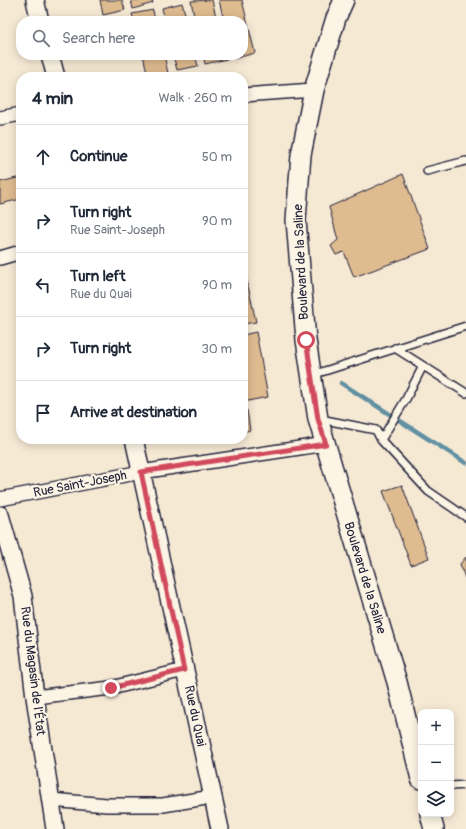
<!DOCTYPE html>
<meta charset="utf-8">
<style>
body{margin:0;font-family:Pangolin,sans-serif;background:#f2f2f3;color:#1f2937}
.controls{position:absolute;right:12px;bottom:12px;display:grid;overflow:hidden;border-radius:8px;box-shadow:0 2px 10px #0003}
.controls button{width:36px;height:36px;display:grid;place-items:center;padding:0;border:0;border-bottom:1px solid #e0e1e3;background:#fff;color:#1f2937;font:20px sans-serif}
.stop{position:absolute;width:12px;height:12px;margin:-9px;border:3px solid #d1495b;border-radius:50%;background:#fff}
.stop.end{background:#d1495b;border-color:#fff;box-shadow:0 1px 4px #0008}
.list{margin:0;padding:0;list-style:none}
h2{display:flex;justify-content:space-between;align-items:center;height:52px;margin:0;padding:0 16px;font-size:17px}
h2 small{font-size:13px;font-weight:400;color:#747a83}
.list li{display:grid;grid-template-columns:26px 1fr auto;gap:12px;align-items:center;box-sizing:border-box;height:64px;padding:0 16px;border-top:1px solid #e0e1e3}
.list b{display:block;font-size:15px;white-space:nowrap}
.list p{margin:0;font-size:13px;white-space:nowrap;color:#747a83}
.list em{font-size:13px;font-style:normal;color:#747a83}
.icon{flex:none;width:22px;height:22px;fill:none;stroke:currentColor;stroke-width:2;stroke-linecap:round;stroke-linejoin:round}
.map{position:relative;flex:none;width:466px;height:829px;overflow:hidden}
.search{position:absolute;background:#fff;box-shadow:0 2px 10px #0003;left:16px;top:16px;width:232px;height:44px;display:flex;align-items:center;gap:10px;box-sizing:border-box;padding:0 14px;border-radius:16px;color:#747a83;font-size:15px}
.panel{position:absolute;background:#fff;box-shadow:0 2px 10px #0003;left:16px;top:72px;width:232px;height:372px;border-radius:16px}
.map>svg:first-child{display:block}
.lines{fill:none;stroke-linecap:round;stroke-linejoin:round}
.stream{stroke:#6090a2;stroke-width:4.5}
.building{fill:#dfbb90;stroke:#22223b}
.service-casing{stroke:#22223b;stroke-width:10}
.minor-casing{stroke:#22223b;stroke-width:16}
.tertiary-casing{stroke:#22223b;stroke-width:20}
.secondary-casing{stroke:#22223b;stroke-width:22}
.service{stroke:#fcf5e5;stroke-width:7}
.minor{stroke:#fcf5e5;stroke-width:13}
.tertiary{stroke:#fcf5e5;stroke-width:17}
.secondary{stroke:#fcf5e5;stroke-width:19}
.route{stroke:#d1495b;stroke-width:5}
.labels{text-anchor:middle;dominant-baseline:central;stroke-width:4;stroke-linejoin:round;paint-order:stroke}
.street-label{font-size:13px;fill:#22223b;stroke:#fcf5e5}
</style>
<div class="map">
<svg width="466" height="829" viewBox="0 0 466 829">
<rect width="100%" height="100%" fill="#f6e9d4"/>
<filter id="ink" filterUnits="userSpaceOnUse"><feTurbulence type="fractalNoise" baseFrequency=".025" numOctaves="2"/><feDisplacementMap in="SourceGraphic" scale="8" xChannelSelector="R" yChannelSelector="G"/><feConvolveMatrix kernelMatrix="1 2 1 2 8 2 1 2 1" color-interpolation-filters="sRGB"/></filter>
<g filter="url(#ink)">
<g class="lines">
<path class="stream" d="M341 383 466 463"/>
</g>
<path class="building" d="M100 0H122L125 10 103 15Z
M131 0H152L153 3 133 9Z
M212 0 217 21H195L191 1Z
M219 0H242L255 53 233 59 232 55H243V21H224Z
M182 3 187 21H165L162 8Z
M153 10 155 21H134L132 14Z
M143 55H164L168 73 148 77Z
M173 55H195L198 66 177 70Z
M203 55H225L227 59 205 64Z
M403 174 430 249 354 277 344 252 336 255 331 246 338 240 329 207Z
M21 177V199L0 204V182Z
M243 263 256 322 243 324Z
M256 332 268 397 243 402V335Z
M247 410 250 430 243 432V411Z
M402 485 429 558 411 565 383 491Z
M466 557V581L460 564Z"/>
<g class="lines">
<g class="service-casing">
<path id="service" d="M427 171 466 161
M395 348 466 393
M312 375 466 326
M320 419 376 430 381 440 428 491 466 517
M381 440 406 399 423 366
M451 786 466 785"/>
</g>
<g class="minor-casing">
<path id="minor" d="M243 95 314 90
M0 118 21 114
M0 258 21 252
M0 499 141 472 326 444
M35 697 111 688 184 670
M51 800 107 805H163L212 797"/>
</g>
<g class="tertiary-casing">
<path id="tertiary" d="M35 0 40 21
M50 55 56 77
M134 439 220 829
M0 515 23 596 35 697 55 829"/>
</g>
<g class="secondary-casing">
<path id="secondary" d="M344 0 336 18 314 90 301 155 296 220 306 340 318 419 397 682 421 779
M430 814 434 829"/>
</g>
<use href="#service" class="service"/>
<use href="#minor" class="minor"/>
<use href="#tertiary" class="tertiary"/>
<use href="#secondary" class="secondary"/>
</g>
</g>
<g class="lines" filter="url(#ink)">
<path class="route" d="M111 688 184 670 141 472 326 444 318 419 306 340"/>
</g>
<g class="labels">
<g class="street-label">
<text transform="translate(301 262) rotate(-93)">Boulevard de la Saline</text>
<text transform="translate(80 484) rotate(-11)">Rue Saint-Joseph</text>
<text transform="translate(365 578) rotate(73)">Boulevard de la Saline</text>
<text transform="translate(33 671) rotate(83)">Rue du Magasin de l'État</text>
<text transform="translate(195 716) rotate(78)">Rue du Quai</text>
</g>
</g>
</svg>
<div class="controls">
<button>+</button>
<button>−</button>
<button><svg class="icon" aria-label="layers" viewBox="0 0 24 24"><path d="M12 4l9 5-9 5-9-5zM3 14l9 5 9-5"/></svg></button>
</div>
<div class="stop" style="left:306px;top:340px"></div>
<div class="stop end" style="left:111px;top:688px"></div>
<div class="search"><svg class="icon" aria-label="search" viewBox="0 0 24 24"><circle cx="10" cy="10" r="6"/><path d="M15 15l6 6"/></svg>Search here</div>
<section class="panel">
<h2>4 min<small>Walk · 260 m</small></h2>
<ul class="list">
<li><svg class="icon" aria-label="ahead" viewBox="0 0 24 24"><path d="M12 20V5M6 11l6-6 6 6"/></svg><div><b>Continue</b></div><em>50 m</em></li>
<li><svg class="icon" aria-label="right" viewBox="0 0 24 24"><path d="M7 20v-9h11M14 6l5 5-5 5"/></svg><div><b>Turn right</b><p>Rue Saint-Joseph</p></div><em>90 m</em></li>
<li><svg class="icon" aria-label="left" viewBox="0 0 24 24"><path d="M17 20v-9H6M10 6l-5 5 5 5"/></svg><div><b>Turn left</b><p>Rue du Quai</p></div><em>90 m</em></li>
<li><svg class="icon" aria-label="right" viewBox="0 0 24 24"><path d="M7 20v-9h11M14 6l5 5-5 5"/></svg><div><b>Turn right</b></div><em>30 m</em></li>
<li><svg class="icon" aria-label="arrive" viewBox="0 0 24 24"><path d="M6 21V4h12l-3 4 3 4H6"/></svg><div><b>Arrive at destination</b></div></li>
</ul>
</section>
</div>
